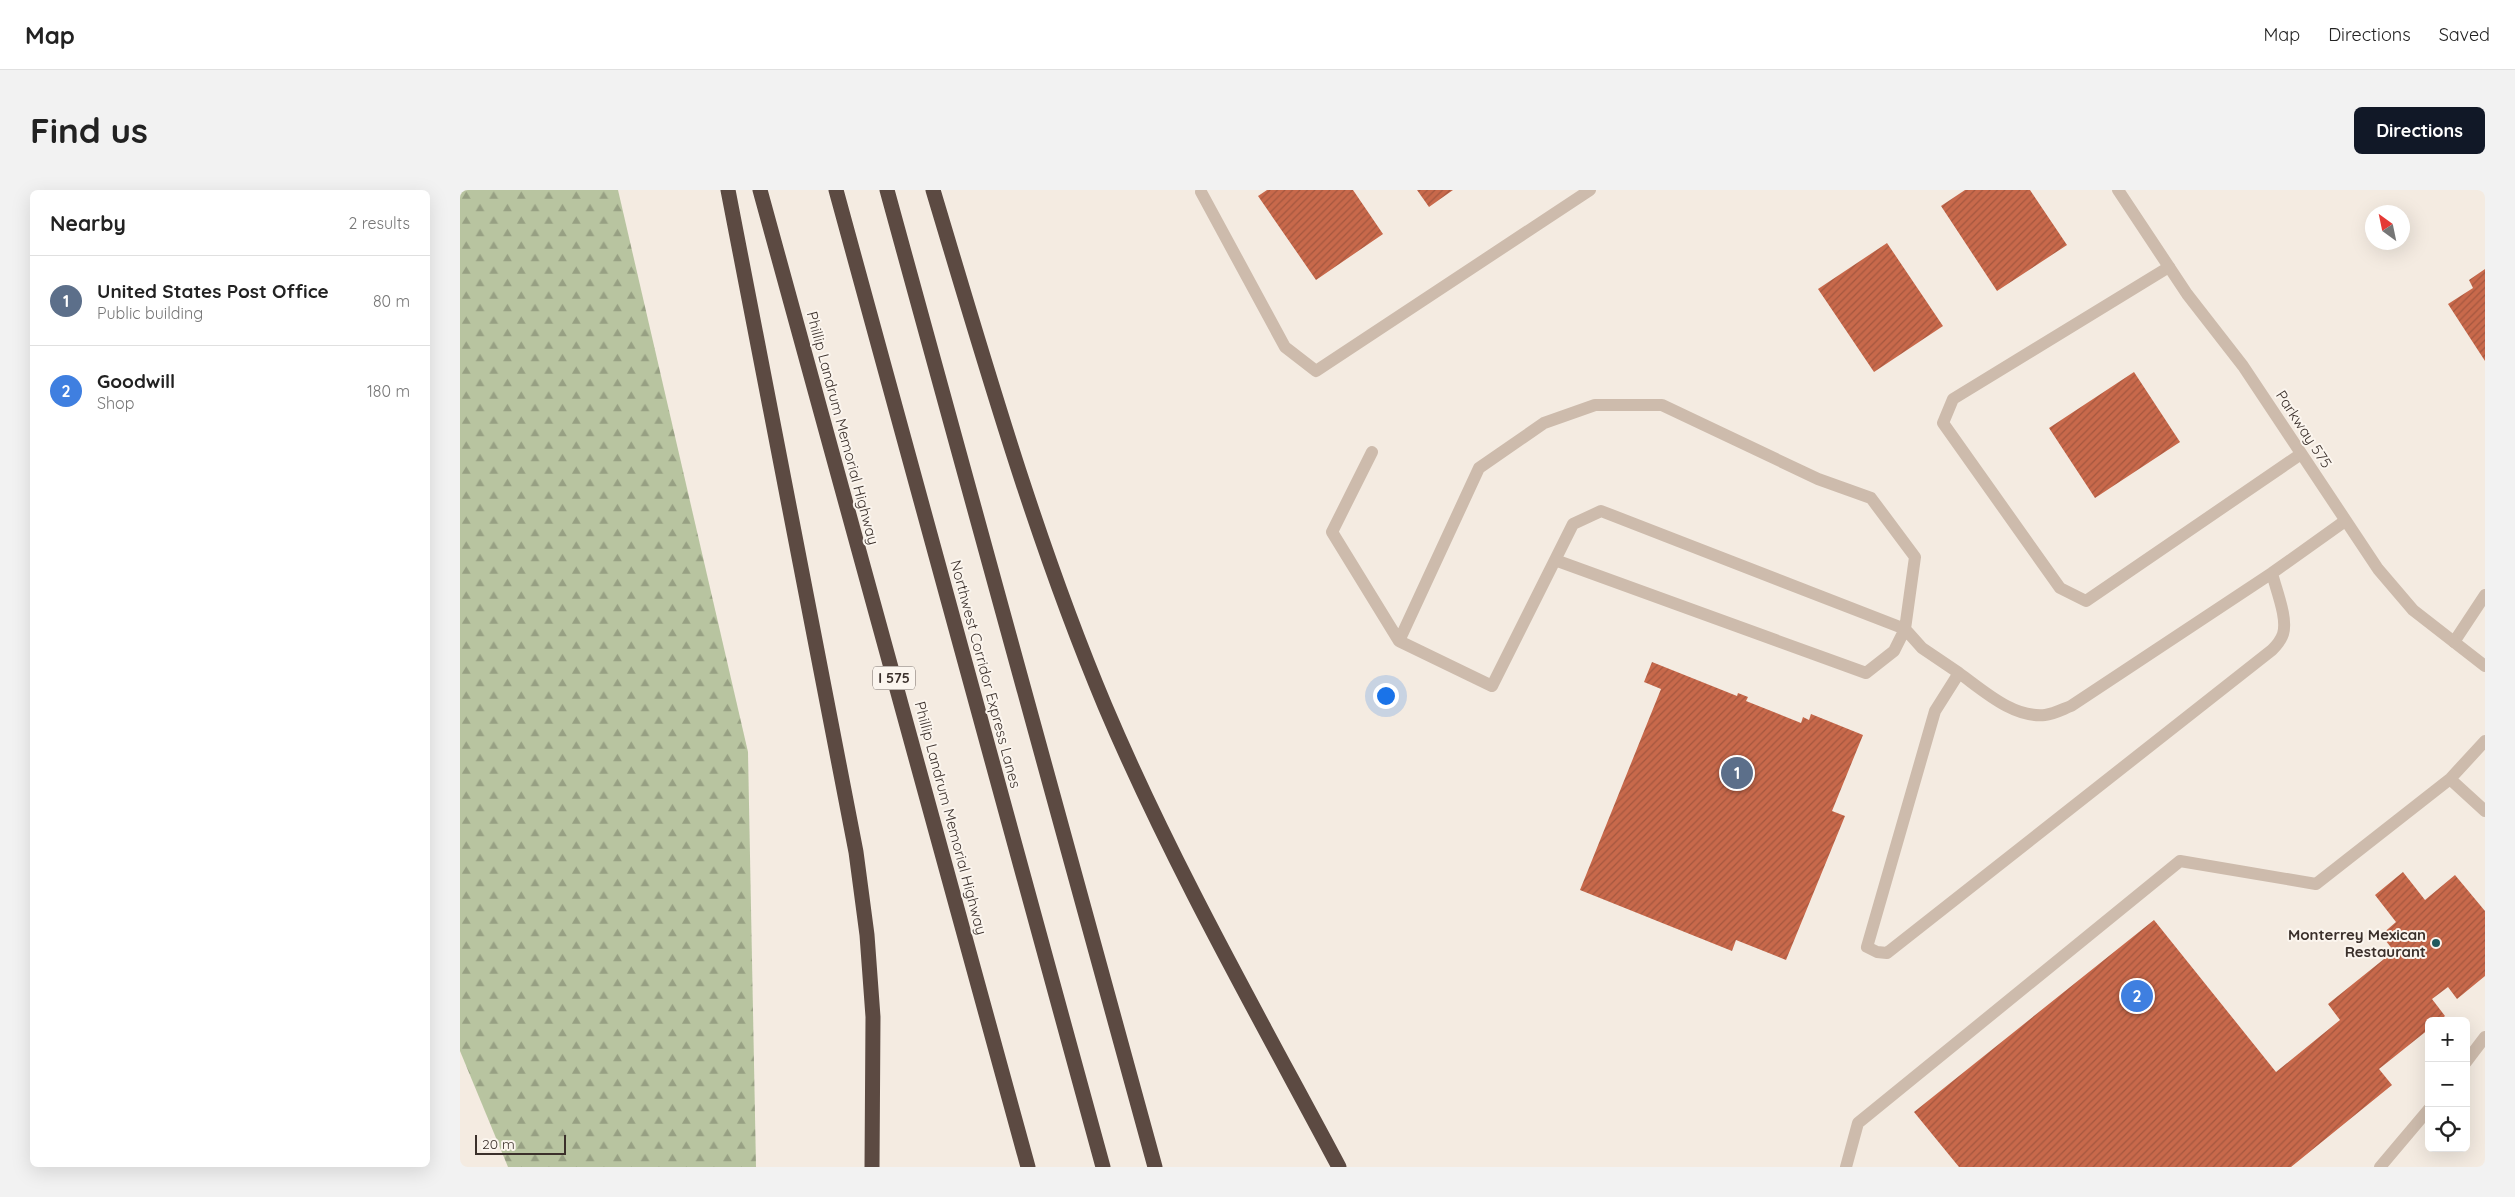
<!DOCTYPE html>
<meta charset="utf-8">
<style>
body{margin:0;font-family:Quicksand,sans-serif;background:#f2f2f2;color:#222}
.controls{position:absolute;right:15px;bottom:15px;display:grid;overflow:hidden;border-radius:8px;box-shadow:0 5px 20px #0002}
.controls button{width:45px;height:45px;display:grid;place-items:center;padding:0;border:0;border-bottom:1px solid #e0e0e0;background:#fff;color:#222;font:25px sans-serif}
.compass{position:absolute;left:1905px;top:15px;width:45px;height:45px;border-radius:50%;background:#fff;box-shadow:0 5px 20px #0002;rotate:327deg}
.scale{position:absolute;left:15px;bottom:12px;width:91px;box-sizing:border-box;padding-left:5px;border:2px solid #3b302b;border-top:0;font-size:14px;line-height:18px;white-space:nowrap;color:#3b302b;-webkit-text-stroke:4px #fbf5ee;paint-order:stroke}
.you{position:absolute;left:925px;top:505px;width:18px;height:18px;margin:-12px;border:4px solid #fff;border-radius:50%;background:#1a73e8;box-shadow:0 0 0 8px #1a73e833}
.badge{display:grid;place-items:center;width:32px;height:32px;border-radius:50%;background:#111827;color:#fff;font-size:16px;font-weight:700}
.pin{position:absolute;translate:-50% -50%;border:2px solid #fff;box-shadow:0 1px 5px #0006}
.list{margin:0;padding:0;list-style:none}
h2{display:flex;justify-content:space-between;align-items:center;height:65px;margin:0;padding:0 20px;font-size:21px}
h2 small{font-size:16px;font-weight:400;color:#767676}
.list li{display:grid;grid-template-columns:32px 1fr auto;gap:15px;align-items:center;box-sizing:border-box;height:90px;padding:0 20px;border-top:1px solid #e0e0e0}
.list b{display:block;font-size:19px;white-space:nowrap}
.list p{margin:0;font-size:16px;white-space:nowrap;color:#767676}
.list em{font-size:16px;font-style:normal;color:#767676}
.icon{flex:none;width:28px;height:28px;fill:none;stroke:currentColor;stroke-width:2;stroke-linecap:round;stroke-linejoin:round}
.map{position:relative;flex:none;width:2025px;height:977px;overflow:hidden;border-radius:8px}
header{display:flex;align-items:center;gap:30px;box-sizing:border-box;height:70px;padding:0 25px;background:#fff;border-bottom:1px solid #e0e0e0}
header strong{font-size:24px}
nav{display:flex;gap:28px;margin-inline-start:auto;font-size:18px}
.intro{display:flex;align-items:center;justify-content:space-between;box-sizing:border-box;height:120px;padding:0 30px}
h1{margin:0;font-size:35px}
.button{padding:12px 22px;border-radius:8px;background:#111827;color:#fff;font-size:18px;font-weight:700}
main{display:flex;gap:30px;padding:0 30px}
aside{flex:1;background:#fff;border-radius:8px;box-shadow:0 5px 20px #0002}
.map>svg:first-child{display:block}
.forest{fill:url(#forest-firs)}
.building{fill:url(#building-hatch)}
.lines{fill:none;stroke-linecap:round;stroke-linejoin:round}
.lane{stroke:#cdbbac;stroke-width:12}
.street{stroke:#cdbbac;stroke-width:12}
.highway{stroke:#5c4a42;stroke-width:15}
.poi-dot{fill:#1f5a5e;stroke:#fbf5ee;stroke-width:2}
.labels{text-anchor:middle;dominant-baseline:central;stroke-width:4;stroke-linejoin:round;paint-order:stroke}
.shield{fill:#fbf5ee;stroke:#756b66;stroke-width:1}
.shield-label{font-size:14px;font-weight:bold;fill:#3b302b}
.street-label{font-size:15px;fill:#3b302b;stroke:#fbf5ee}
.poi-label{font-size:15px;font-weight:bold;fill:#3b302b;stroke:#fbf5ee;text-anchor:end}
</style>
<header>
<strong>Map</strong>
<nav><a>Map</a><a>Directions</a><a>Saved</a></nav>
</header>
<div class="intro"><h1>Find us</h1><a class="button">Directions</a></div>
<main>
<aside>
<h2>Nearby<small>2 results</small></h2>
<ul class="list">
<li><span class="badge" style="background:#5c6f8a">1</span><div><b>United States Post Office</b><p>Public building</p></div><em>80 m</em></li>
<li><span class="badge" style="background:#3f7fe0">2</span><div><b>Goodwill</b><p>Shop</p></div><em>180 m</em></li>
</ul>
</aside>
<div class="map">
<svg width="2025" height="977" viewBox="0 0 2025 977">
<defs>
<pattern id="forest-firs" width="22" height="20" patternUnits="userSpaceOnUse" patternTransform="scale(1.25)"><rect width="22" height="20" fill="#b8c4a0"/><path d="M5 1l3.5 6h-7zM16 11l3.5 6h-7z" fill="#97a083"/></pattern>
<pattern id="building-hatch" width="6" height="6" patternUnits="userSpaceOnUse" patternTransform="scale(1.25)"><rect width="6" height="6" fill="#c8694b"/><path d="M-1 1l2-2M0 6l6-6M5 7l2-2" fill="none" stroke="#a4573f"/></pattern>
</defs>
<rect width="100%" height="100%" fill="#f4ebe1"/>
<path class="forest" d="M0 0H158L288 562 296 977H48L0 861Z"/>
<path class="building" d="M807 0H893L923 44 856 90 798 6Z
M957 0H993L969 17Z
M1505 0H1570L1607 55 1537 101 1481 16Z
M1427 53 1483 136 1414 182 1358 99Z
M2025 79V171L1988 114 2013 98 2009 90Z
M1674 182 1720 252 1635 308 1589 238Z
M1192 472 1277 506 1278 503 1288 507 1286 511 1341 533 1343 527 1349 530 1351 524 1403 545 1372 621 1385 626 1326 770 1276 750 1272 761 1120 700 1201 499 1184 492Z
M1943 682 1965 710 1995 685 2025 721V786L1997 809 1988 797 1972 809 1985 826 1979 831H1969V839L1919 879 1932 895 1831 977H1499L1454 922 1694 730 1816 882 1880 830 1868 814 1934 761 1921 745 1936 732 1915 705Z"/>
<g class="lines">
<path class="lane" d="M741 2 825 157 856 181 1130 0
M1709 77 1493 209 1483 233 1600 398 1626 411 1841 264
M912 262 872 342 939 451
M1095 370 1406 483 1434 461 1445 439 1455 367 1411 308 1358 289 1202 215H1135L1084 233 1019 278 939 451 1032 496 1113 334 1141 321 1445 439 1462 458 1499 483
M1812 383C1816 400 1828 428 1823 444 1821 450 1816 456 1812 460L1427 763 1417 762 1407 757 1475 521 1499 483C1524 501 1553 528 1585 525 1594 524 1603 519 1611 516L1812 383 1885 331
M1994 452 2025 405
M1990 589 2025 621
M2006 872 2025 847
M1386 977 1398 933 1720 671 1856 694 1990 589 2025 551
M1920 977 1969 919"/>
<path class="street" d="M1658 0 1727 104 1783 176 1918 379 1953 420 2025 476"/>
<path class="highway" d="M268 0 396 662 407 745 413 827 412 977
M300 0 568 977
M376 0 643 977
M427 0 695 977
M473 0C525 173 575 349 645 516 712 674 798 825 879 977"/>
</g>
<circle class="poi-dot" cx="1976" cy="753" r="5"/>
<g class="labels">
<rect class="shield" x="413" y="476.5" width="42" height="23" rx="4"/>
<g class="shield-label">
<text x="434" y="488">I 575</text>
</g>
<g class="street-label">
<text transform="translate(383 238) rotate(75)">Phillip Landrum Memorial Highway</text>
<text transform="translate(1844 239) rotate(57)">Parkway 575</text>
<text transform="translate(526 484) rotate(75)">Northwest Corridor Express Lanes</text>
<text transform="translate(491 628) rotate(75)">Phillip Landrum Memorial Highway</text>
</g>
<g class="poi-label">
<text x="1966" y="744">Monterrey Mexican<tspan x="1966" dy="17">Restaurant</tspan></text>
</g>
</g>
</svg>
<div class="controls">
<button>+</button>
<button>−</button>
<button><svg class="icon" aria-label="locate" viewBox="0 0 24 24"><circle cx="12" cy="12" r="6"/><path d="M12 2v4M12 18v4M2 12h4M18 12h4"/></svg></button>
</div>
<svg class="compass" viewBox="-18 -18 36 36"><path d="M0-13l5 13h-10z" fill="#e53935"/><path d="M0 13l5-13h-10z" fill="#767676"/></svg>
<div class="scale">20 m</div>
<div class="you"></div>
<div class="pin badge" style="left:1277px;top:583px;background:#5c6f8a">1</div>
<div class="pin badge" style="left:1677px;top:806px;background:#3f7fe0">2</div>
</div>
</main>
